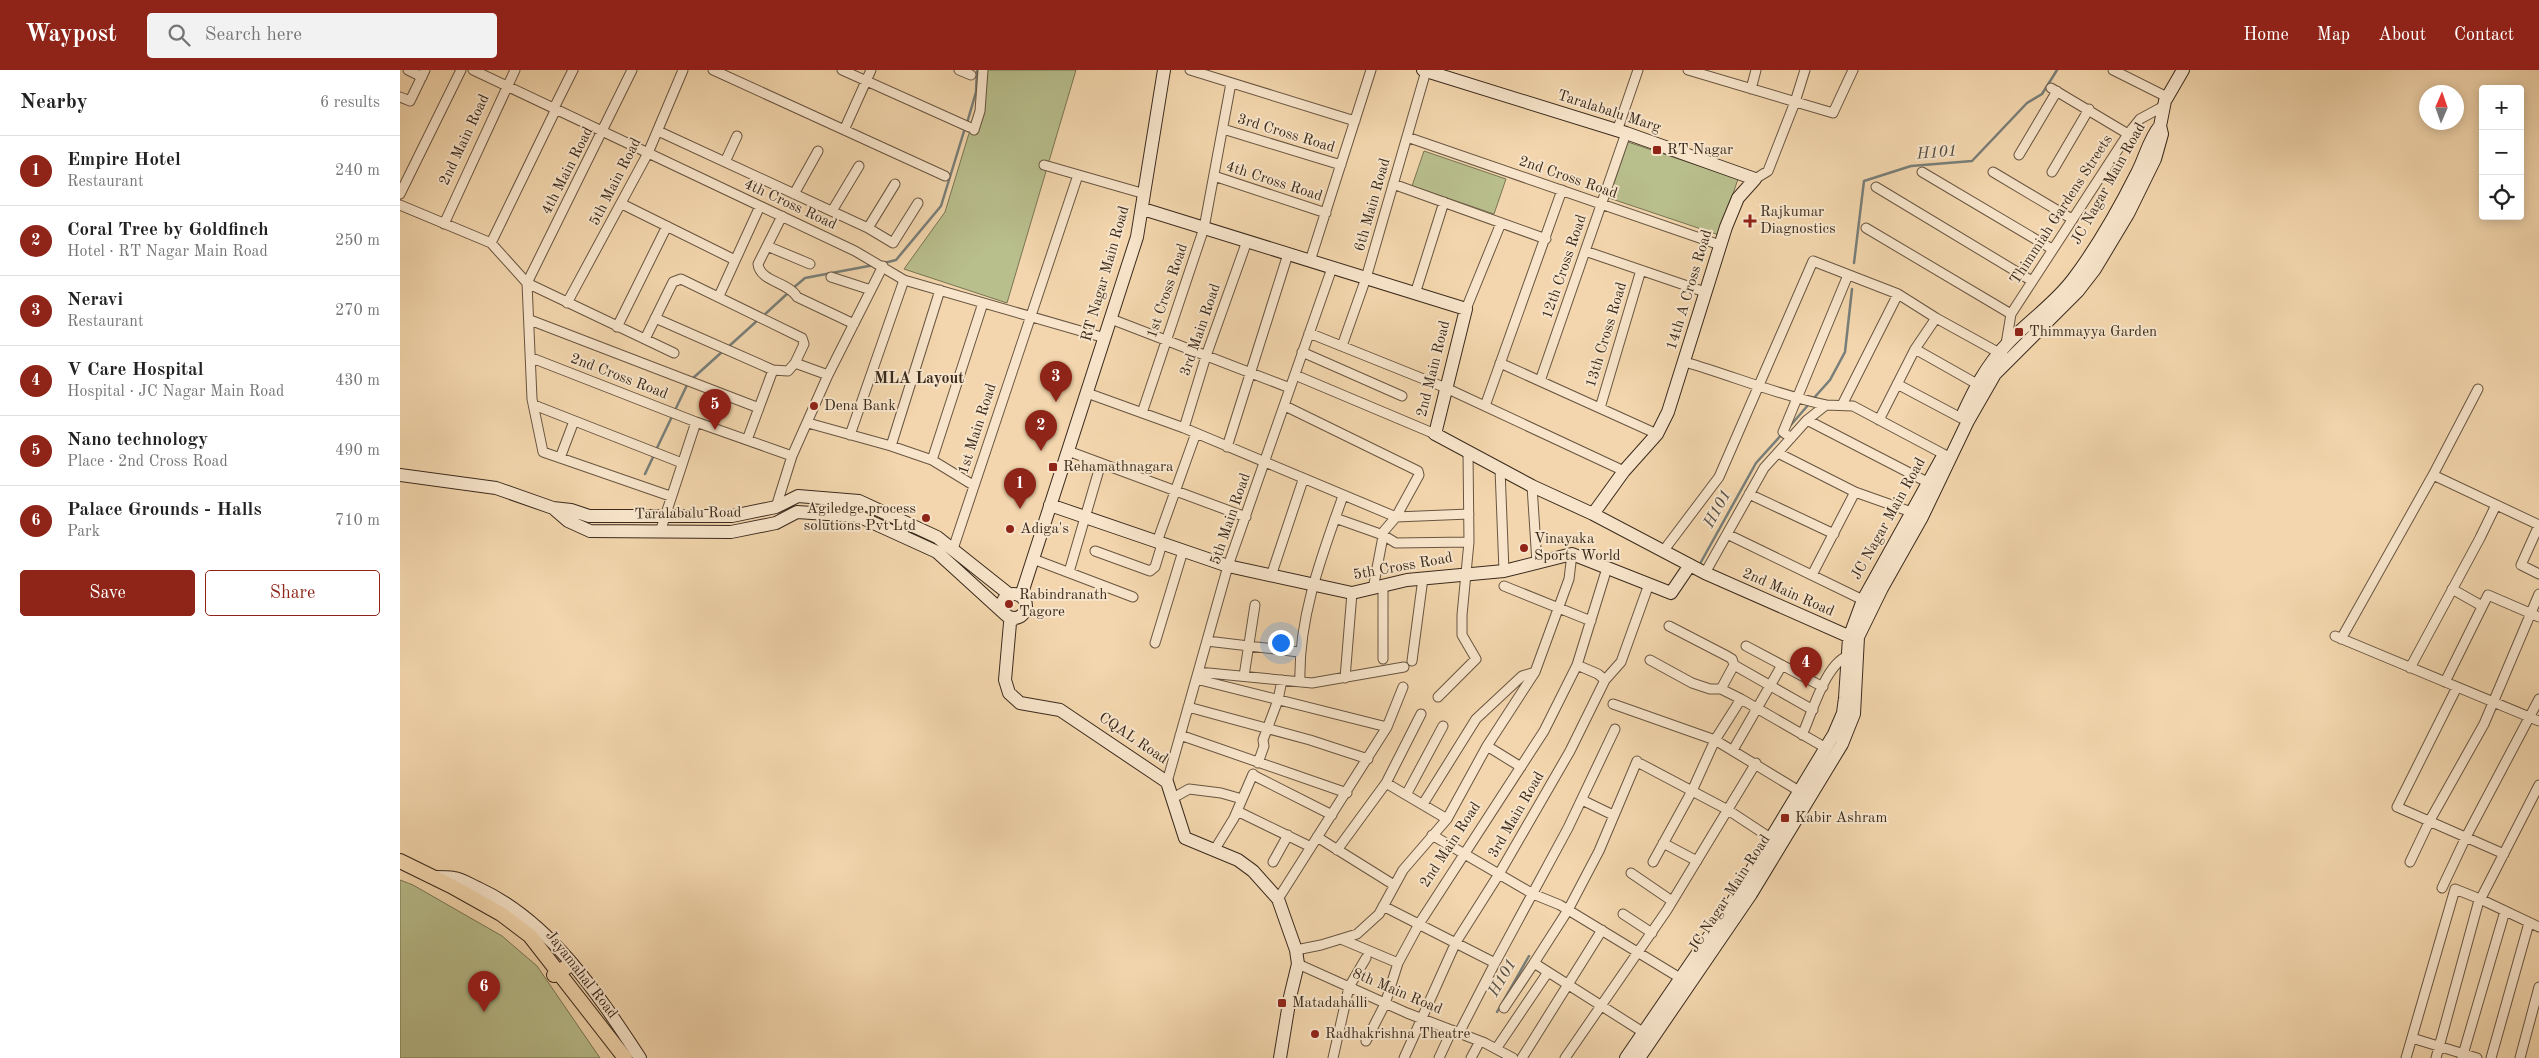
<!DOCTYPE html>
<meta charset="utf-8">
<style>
body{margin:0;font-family:"Old Standard TT",serif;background:#f2f2f2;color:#222}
.controls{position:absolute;right:15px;top:15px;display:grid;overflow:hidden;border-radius:5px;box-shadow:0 2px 12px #0003}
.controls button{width:45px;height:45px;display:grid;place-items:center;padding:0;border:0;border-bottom:1px solid #e0e0e0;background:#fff;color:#222;font:25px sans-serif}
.compass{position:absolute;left:2019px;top:15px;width:45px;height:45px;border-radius:50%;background:#fff;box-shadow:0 2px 12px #0003;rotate:2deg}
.you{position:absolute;left:880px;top:572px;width:18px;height:18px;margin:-12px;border:4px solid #fff;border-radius:50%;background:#1a73e8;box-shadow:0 0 0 8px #1a73e833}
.badge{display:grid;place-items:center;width:32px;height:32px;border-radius:50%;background:#8f2418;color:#fff;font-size:16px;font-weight:700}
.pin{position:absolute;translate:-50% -41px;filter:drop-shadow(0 1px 2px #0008)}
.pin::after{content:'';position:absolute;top:26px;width:18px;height:15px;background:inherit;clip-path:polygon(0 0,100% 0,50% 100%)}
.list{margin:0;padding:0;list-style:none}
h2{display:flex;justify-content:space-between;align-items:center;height:65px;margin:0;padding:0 20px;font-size:21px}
h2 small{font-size:16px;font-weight:400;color:#767676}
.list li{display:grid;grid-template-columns:32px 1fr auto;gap:15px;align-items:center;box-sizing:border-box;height:70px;padding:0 20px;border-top:1px solid #e0e0e0}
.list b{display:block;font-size:19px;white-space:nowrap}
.list p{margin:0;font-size:16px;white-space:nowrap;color:#767676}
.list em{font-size:16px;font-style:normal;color:#767676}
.actions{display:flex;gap:10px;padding:15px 20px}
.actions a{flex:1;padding:11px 0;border:1px solid #8f2418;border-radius:5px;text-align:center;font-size:18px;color:#8f2418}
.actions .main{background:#8f2418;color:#fff}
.icon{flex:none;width:28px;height:28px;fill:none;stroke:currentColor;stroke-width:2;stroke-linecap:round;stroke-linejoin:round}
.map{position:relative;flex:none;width:2139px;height:988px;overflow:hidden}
header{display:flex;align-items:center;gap:30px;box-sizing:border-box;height:70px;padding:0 25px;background:#8f2418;color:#fff}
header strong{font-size:24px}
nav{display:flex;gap:28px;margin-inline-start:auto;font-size:18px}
.search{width:350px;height:45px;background:#f2f2f2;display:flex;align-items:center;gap:12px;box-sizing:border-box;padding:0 18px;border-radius:5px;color:#767676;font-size:19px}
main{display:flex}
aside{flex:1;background:#fff}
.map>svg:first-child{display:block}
.green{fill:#b8be8c;stroke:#797454}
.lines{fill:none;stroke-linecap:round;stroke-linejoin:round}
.stream{stroke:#787e79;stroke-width:2.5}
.street-casing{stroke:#685541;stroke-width:11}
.secondary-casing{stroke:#3a2a1d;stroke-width:14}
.primary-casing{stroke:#3a2a1d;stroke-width:16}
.street{stroke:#f7e4ca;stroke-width:9}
.secondary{stroke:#f7e4ca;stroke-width:12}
.primary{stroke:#f3d6ad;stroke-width:14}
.poi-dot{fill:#8f2418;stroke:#f7e4ca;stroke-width:2}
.labels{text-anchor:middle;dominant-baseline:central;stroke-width:4;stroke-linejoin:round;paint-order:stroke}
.street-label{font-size:15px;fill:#3a2a1d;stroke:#f7e4ca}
.poi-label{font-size:15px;fill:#3a2a1d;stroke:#f7e4ca;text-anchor:start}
.water-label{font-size:16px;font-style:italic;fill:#544d43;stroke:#f7e4ca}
.neighbourhood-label{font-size:16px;font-weight:bold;fill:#3a2a1d;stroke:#f7e4ca}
</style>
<header>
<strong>Waypost</strong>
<div class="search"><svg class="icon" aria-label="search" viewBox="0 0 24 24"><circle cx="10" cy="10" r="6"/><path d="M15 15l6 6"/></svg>Search here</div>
<nav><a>Home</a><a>Map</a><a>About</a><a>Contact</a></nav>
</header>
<main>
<aside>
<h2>Nearby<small>6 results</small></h2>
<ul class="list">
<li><span class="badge">1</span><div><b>Empire Hotel</b><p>Restaurant</p></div><em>240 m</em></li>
<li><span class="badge">2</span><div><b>Coral Tree by Goldfinch</b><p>Hotel · RT Nagar Main Road</p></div><em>250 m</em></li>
<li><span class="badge">3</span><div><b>Neravi</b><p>Restaurant</p></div><em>270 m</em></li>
<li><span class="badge">4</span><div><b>V Care Hospital</b><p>Hospital · JC Nagar Main Road</p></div><em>430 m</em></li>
<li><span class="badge">5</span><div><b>Nano technology</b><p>Place · 2nd Cross Road</p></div><em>490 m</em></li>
<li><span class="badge">6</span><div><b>Palace Grounds - Halls</b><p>Park</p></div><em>710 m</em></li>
</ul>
<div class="actions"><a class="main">Save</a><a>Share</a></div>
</aside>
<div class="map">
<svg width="2139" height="988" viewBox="0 0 2139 988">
<rect width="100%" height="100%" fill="#f3d6ad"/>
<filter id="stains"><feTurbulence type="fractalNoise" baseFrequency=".004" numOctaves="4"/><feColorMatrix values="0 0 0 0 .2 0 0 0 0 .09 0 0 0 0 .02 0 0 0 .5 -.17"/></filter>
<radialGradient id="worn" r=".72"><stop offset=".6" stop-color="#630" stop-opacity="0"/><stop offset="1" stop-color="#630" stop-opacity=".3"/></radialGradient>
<path class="green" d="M583 0H676L607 233 504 199 545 142 581 24Z
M1228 72 1338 109 1319 165 1209 128Z
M1024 81 1106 109 1094 144 1012 116Z
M0 810 13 815 102 866 137 896 200 988H0Z"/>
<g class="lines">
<path class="stream" d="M567 53 576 22 577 0
M484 193 496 190 541 136 565 58
M1454 193 1464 111 1511 96 1572 91 1627 33 1642 24 1657 0
M392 219 405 208 474 195
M363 246 388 223
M327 278 359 249
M292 309 323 281
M1413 329 1430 310 1445 282 1452 219
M1390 356 1409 334
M256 380 288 313
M245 404 254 385
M1301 492 1356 393 1383 363
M1097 942 1129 886"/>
<g class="street-casing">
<path id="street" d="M8 0 22 7
M73 0 455 181 504 210 705 268
M313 0 545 106
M442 0 569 57
M559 0 571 5
M790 0 955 51
M1288 0 1433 43 1453 0
M1713 0 1767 27
M1651 18 1728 64
M1351 19 1356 0
M0 27 10 31 25 0
M154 38 173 0
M445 58 471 0
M823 59 941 95
M574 60 580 41 583 0
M258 61 468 158 493 173 518 133
M1217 61 1238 0
M1007 67 1320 175
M1619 85 1657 21
M325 92 337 66
M644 95 745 124
M1522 102 1652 179
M1593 102 1672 149
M1652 102 1689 39
M814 106 926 143
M1355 109 1368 101 1395 32 1405 0
M993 114 1146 169
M1476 117 1632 211
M0 124 61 0
M394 124 418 81
M222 134 335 190
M0 135 91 173 127 213 274 283
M432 141 459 96
M382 146 358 194C360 212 389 212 397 227L454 254
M44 154 115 0
M468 158 495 114
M1466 158 1611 244
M91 173 156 39
M367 176 410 194
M1185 181 1305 222
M910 191 971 0
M431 207 471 220
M127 213 132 329 143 382 270 426
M127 213 232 0
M1015 224 1044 132
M319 226 360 136
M167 233 248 83 283 0
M1066 239 1101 153
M255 248 373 300 388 301 395 293
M711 249 890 318
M130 250 359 338
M217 257 267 156
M909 263 1046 318 1224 401
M245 269 273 212 281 209 402 268 404 274 395 293 428 305
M1606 274 1611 244 1728 64 1740 49 1764 36
M942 276 966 208 1026 1
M1515 279 1577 314
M902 282 1002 326
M132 288 296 352 392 386 376 437
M1285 292C1333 306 1378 325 1426 335
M1100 293 1257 364
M895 305 1035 364
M1140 311 1226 63
M1497 314 1561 348
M687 323 784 358 996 447 1069 444
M134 335 282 393
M1442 335 1498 224
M885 336 1018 401 1019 405 996 447 984 461 973 519
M1085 336 1162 120
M1200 338 1241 200
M742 343 804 158 831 13
M1407 350 1529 413
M1479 350 1515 279 1536 248
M408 353 491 376 532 390 573 415
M784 358 806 286 847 171
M450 365 504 210
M1391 368 1383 362 1448 205
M347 370 373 300
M491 376 540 220
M827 377 888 184
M668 381 846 447
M1378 383 1455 422 1517 444
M392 386 428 305 483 196
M160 388 174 351
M532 390 583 233
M1100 399 1104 501
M2033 405 2078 319
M1132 416 1137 493
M1349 424 1434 464
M935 448 983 465 996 473 1069 472 1068 382
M2139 455 2121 495 2139 504
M260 462 296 352
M1327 464 1463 530
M757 472 796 363
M553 479 678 105
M1264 480 1319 407 1413 191 1498 224 1536 248 1603 285
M695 481 750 501 755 497 762 474
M633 489 733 527
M669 502 701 393
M1305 503 1364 398 1407 350 1426 335 1453 336 1549 387
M1412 505 1455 422
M871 506 903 410
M1104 516 1191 551
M2052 519 2082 536
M1269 556 1327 586 1332 589 1334 595 1413 640
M1935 566 2139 651
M1941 569 2033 405 2139 455
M807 571 899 582
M755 573 783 481
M1346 576 1423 617
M983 589V516
M1250 590 1292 613 1310 619H1321L1341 629 1426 678
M1012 591 1023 508
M1177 595 1198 604 1205 610
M2010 598 2080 468 2096 435
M798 602 912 613 1004 597
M844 606 855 535
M945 608 952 523
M796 609 987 657
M900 612C898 548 922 485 943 426
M2045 612 2088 525 2139 547
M2057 617 1997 737 2104 784
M1321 619 1334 595
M1038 627 1076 589 1062 565V545L1069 472
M1213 634 1315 670 1404 724
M788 637 910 670 968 689
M780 665 947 723
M1402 665C1412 644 1426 590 1451 585
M1087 676 1121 697
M1333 680 1382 595
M1237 691 1199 781 1168 840 1134 893 1249 966
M858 693 864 676 863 670 878 630 882 610
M1241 694 1328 740 1375 771
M853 705 932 745
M767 712 828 496 932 198
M986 713 1021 644
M1006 725 1043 656
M773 728 789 719 821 723 842 729
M1182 730 1213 745
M1023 734 1076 649 1122 606 1135 602
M837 741 911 777
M1032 765 1133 824 1160 835 1285 911
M917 767 994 815
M1263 773 1297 791
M815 779 834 748 853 704
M937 780 986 713 1047 749
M873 792 888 765
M1253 792 1292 721 1315 670 1341 629
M2010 792 2029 752 2084 654 2139 524
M1231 803 1272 831
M2042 818 2066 767 2139 629
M878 829 987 657 1003 617
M983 836 1095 893 1059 963
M1223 844 1252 863
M941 869 998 893
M896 880 921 875 957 864 979 844 1003 800 1047 749 1087 676 1135 602 1169 509 1172 484
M1095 893 1168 758 1215 659
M898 894 1007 943 1085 973 1113 988
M1104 938 1134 893
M2012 968 2077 988
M966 971 985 934 998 893 1019 854 1144 661 1177 595 1207 498
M1096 979 1148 902
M933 988 949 917 966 888
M1004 988 1056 872 1099 804 1170 681 1205 610 1221 592 1249 514
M1039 988 1052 960
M1071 988 1080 971
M1122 988 1202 860
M1165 988 1267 840 1356 693
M2006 988 2055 819 2080 829 2139 857
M2036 988 2078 834 2139 715
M2062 988 2105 841
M2091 988 2129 853
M2120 988 2139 917"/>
</g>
<g class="secondary-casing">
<path id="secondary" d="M1023 0 1226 63 1355 109 1338 128 1326 157 1268 342 1257 364 1224 401 1193 444
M743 139 1066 239 1035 364 1132 416 1193 444 1305 503 1457 570
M1562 346C1574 320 1586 296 1606 275 1628 251 1655 234 1674 208 1698 176 1719 139 1737 103 1745 88 1749 69 1760 56
M0 405 96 418 153 438 171 440 189 446H332L376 437 398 426 459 431 537 467 610 525
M650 435 828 496 952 523 1007 510 1104 501 1172 484 1271 523 1290 495
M153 438 168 451 190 461 331 462 376 453 397 442 458 446 537 482 605 544
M602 536a12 12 0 1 1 24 0a12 12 0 1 1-24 0Z
M621 526 737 167 764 0
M614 548 610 553 605 610 609 623 620 633 660 640 767 712 785 768 838 790 853 801 878 829 896 880 898 894 890 927 880 988
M35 807C41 807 48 807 54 808 62 809 71 815 78 818 150 851 198 924 240 988
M1226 988 1330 836 1434 664 1443 643 1445 628 1449 568 1463 530 1543 386
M1239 988 1351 824 1442 674 1454 644 1458 567 1482 518 1522 447 1568 351 1595 304 1678 221 1695 199 1728 144 1755 89 1762 64 1760 56 1765 31 1783 0"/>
</g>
<g class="primary-casing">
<path id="primary" d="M0 791 51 816 101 844 130 866 225 988
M154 905 171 894"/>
</g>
<use href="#street" class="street"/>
<use href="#secondary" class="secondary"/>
<use href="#primary" class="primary"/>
</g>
<g class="poi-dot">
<rect x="1252" y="75" width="10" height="10" rx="2.5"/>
<path d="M1347.5 143.5h5v5h5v5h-5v5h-5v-5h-5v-5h5z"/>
<rect x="1614" y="257" width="10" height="10" rx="2.5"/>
<circle cx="414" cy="336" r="5"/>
<rect x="648" y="392" width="10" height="10" rx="2.5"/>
<circle cx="526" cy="448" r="5"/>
<circle cx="610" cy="459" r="5"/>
<circle cx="1124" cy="478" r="5"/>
<circle cx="609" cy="534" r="5"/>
<rect x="1380" y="743" width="10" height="10" rx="2.5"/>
<rect x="877" y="928" width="10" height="10" rx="2.5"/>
<circle cx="915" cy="964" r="5"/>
</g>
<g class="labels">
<g class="street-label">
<text transform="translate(1209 42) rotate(18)">Taralabalu Marg</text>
<text transform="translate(886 64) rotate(17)">3rd Cross Road</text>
<text transform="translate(65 70) rotate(-65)">2nd Main Road</text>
<text transform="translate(168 101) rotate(-63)">4th Main Road</text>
<text transform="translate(1168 108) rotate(19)">2nd Cross Road</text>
<text transform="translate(216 112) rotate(-63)">5th Main Road</text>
<text transform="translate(874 112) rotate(18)">4th Cross Road</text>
<text transform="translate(1709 114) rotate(-61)">JC Nagar Main Road</text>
<text transform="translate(390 135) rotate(25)">4th Cross Road</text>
<text transform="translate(973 135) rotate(-74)">6th Main Road</text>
<text transform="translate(1662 140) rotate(-57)">Thimmiah Gardens Streets</text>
<text transform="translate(1165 197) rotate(-71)">12th Cross Road</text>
<text transform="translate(706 204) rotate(-74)">RT Nagar Main Road</text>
<text transform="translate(1290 220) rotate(-73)">14th A Cross Road</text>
<text transform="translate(768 221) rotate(-71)">1st Cross Road</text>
<text transform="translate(801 260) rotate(-71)">3rd Main Road</text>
<text transform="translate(1207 265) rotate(-73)">13th Cross Road</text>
<text transform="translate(1034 299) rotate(-76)">2nd Main Road</text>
<text transform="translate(219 307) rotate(21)">2nd Cross Road</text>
<text transform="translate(578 359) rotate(-72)">1st Main Road</text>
<text transform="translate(288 444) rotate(-1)">Taralabalu Road</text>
<text transform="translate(831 449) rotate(-71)">5th Main Road</text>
<text transform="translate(1489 449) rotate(-61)">JC Nagar Main Road</text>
<text transform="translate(1003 497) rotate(-10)">5th Cross Road</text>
<text transform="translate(1388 523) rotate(24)">2nd Main Road</text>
<text transform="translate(733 669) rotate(34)">CQAL Road</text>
<text transform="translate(1117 745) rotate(-60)">3rd Main Road</text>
<text transform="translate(1051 775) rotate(-57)">2nd Main Road</text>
<text transform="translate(1330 824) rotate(-57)">JC Nagar Main Road</text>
<text transform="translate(181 905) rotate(52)">Jayamahal Road</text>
<text transform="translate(997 922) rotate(23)">8th Main Road</text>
</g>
<g class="poi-label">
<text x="1267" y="80">RT Nagar</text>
<text x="1360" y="142">Rajkumar<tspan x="1360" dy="17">Diagnostics</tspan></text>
<text x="1629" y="262">Thimmayya Garden</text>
<text x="424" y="336">Dena Bank</text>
<text x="663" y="397">Rehamathnagara</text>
<text x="516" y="439" text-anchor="end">Agiledge process<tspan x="516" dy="17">solutions Pvt Ltd</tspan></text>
<text x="620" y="459">Adiga's</text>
<text x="1134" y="469">Vinayaka<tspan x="1134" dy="17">Sports World</tspan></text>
<text x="619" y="525">Rabindranath<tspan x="619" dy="17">Tagore</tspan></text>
<text x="1395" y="748">Kabir Ashram</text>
<text x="892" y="933">Matadahalli</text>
<text x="925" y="964">Radhakrishna Theatre</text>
</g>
<g class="water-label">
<text transform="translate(1537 83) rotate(-5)">H101</text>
<text transform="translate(1318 439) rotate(-61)">H101</text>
<text transform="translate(1103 908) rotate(-60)">H101</text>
</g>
<g class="neighbourhood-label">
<text x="519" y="309">MLA Layout</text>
</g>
</g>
<rect width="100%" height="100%" filter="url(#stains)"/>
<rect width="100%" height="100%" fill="url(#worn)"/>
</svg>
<div class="controls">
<button>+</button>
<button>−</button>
<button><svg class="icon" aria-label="locate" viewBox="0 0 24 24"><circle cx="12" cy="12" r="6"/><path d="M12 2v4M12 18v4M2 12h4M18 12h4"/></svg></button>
</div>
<svg class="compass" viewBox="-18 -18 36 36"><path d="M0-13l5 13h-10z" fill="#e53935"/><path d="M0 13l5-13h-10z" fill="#767676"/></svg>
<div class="you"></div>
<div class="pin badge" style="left:620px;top:439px">1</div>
<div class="pin badge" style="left:641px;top:381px">2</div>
<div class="pin badge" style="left:656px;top:332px">3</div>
<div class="pin badge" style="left:1406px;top:618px">4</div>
<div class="pin badge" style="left:315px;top:360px">5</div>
<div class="pin badge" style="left:84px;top:942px">6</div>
</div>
</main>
